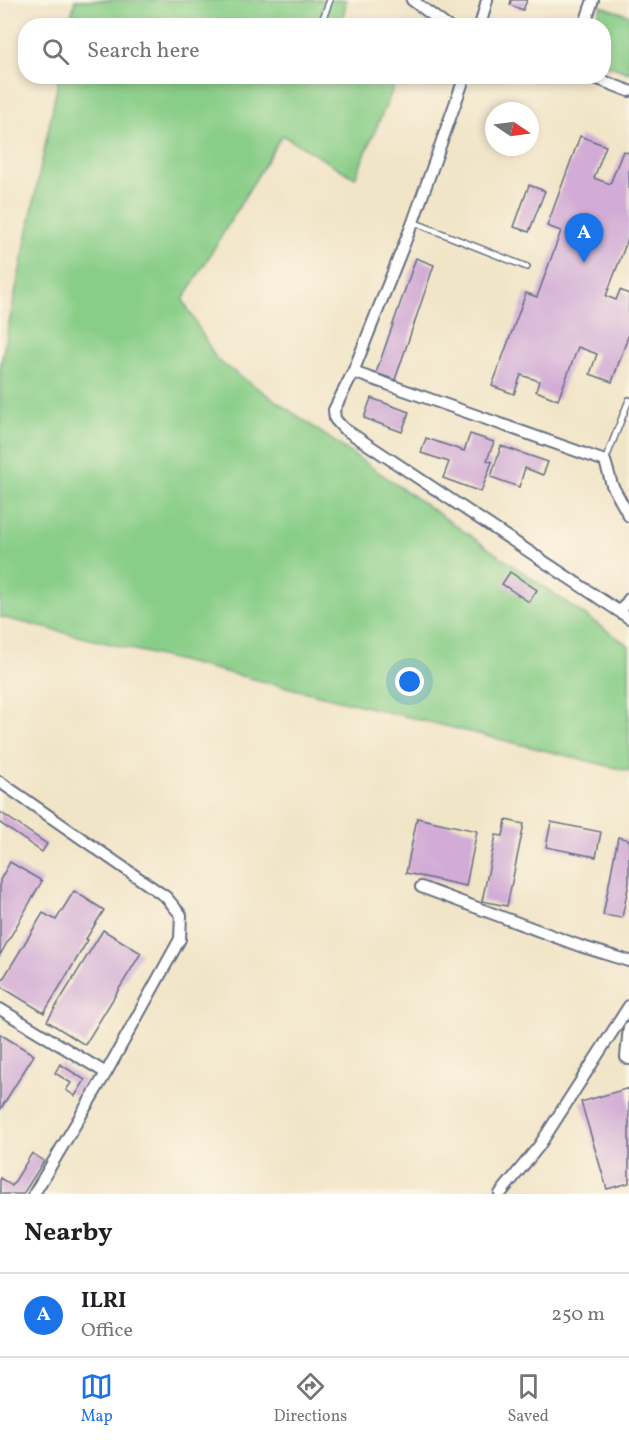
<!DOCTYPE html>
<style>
body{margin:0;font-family:Vollkorn,serif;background:#f2f2f2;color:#202124}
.compass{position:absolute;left:485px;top:102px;width:54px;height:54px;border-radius:50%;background:#fff;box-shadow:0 3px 9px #0003;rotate:103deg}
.you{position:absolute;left:410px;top:682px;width:21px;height:21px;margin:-15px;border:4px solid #fff;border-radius:50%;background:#1a73e8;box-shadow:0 0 0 9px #1a73e833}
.badge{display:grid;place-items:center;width:39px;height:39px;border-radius:50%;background:#1a73e8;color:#fff;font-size:20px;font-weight:700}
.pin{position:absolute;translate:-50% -50px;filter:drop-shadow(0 2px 3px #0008)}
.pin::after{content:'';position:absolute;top:32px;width:21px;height:18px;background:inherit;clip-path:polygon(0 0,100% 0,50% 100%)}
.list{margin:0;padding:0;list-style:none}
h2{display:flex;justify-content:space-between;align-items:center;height:78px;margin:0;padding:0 24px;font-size:26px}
h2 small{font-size:20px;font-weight:400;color:#757577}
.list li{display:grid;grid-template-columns:39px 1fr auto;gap:18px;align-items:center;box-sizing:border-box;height:84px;padding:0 24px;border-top:2px solid #e0e0e0}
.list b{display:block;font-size:22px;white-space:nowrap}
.list p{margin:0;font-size:20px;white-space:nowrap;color:#757577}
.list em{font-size:20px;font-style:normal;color:#757577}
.icon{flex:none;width:33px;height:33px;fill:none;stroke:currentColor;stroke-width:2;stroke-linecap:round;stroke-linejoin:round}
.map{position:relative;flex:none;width:629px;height:1194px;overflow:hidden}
.search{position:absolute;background:#fff;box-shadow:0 3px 9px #0003;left:18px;right:18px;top:18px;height:66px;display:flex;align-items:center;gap:15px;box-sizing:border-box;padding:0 21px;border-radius:24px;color:#757577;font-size:22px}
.sheet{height:162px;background:#fff}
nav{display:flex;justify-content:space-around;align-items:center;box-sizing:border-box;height:84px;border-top:2px solid #e0e0e0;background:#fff;font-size:16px;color:#757577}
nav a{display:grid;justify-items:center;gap:3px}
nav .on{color:#1a73e8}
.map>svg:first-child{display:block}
.green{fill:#89ce88;stroke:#527e73;stroke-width:1.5}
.building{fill:#d2acd6}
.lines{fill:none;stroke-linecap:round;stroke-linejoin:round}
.lane-casing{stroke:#666f83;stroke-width:8}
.street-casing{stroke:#666f83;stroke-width:14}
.lane{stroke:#fff;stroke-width:5}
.street{stroke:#fff;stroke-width:10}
</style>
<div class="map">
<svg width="629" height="1194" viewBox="0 0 629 1194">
<rect width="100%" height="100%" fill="#fcf5e5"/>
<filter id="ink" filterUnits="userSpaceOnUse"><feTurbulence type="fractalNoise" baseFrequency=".0167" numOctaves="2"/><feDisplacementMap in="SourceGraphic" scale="12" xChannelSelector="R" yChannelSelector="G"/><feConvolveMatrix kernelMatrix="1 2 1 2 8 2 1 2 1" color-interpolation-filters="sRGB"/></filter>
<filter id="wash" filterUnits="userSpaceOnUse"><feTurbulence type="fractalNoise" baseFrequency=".008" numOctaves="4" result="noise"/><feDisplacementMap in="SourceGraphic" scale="24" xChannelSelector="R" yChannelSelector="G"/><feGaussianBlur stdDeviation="1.35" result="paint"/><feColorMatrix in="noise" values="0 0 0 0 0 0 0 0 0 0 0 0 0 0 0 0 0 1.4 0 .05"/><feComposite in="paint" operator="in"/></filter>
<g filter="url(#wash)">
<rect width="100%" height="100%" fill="#f1e5c8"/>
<path class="green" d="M75 0H346L343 22 352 25 69 26Z
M601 6 629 15V73L604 64V26L595 25Z
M59 77H398L355 178 282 135 183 300 217 360 629 646V771L0 617V368Z"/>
<g id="blocks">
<path class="building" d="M511 0H527L523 10 510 5Z
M580 136 606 146 594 178 610 184 623 151 629 153V236L606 296 616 300 620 290 629 294V334L612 382 590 374 597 354 578 347 558 400 536 391 539 381 521 375 514 394 492 386 526 293 537 297 561 231 547 226Z
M529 185 545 191 529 232 514 227Z
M416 258 434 265 395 380 376 373Z
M371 398 409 412 402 432 364 418Z
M470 434 494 442 487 460 492 462 481 492 443 478 449 462 421 453 426 438 464 451Z
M501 446 548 462 543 475 525 468 519 487 491 477Z
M510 572 537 590 529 602 502 584Z
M0 812 47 844 42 852 0 823Z
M417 818 477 831 466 886 406 873Z
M506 820 524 824 507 906 482 901 496 835 503 836Z
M551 822 601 832 596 857 546 847Z
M618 837 629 840V883L622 918 603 915Z
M10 862 42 881 0 955V880Z
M74 891 104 910 86 939 88 940 44 1013 0 986V984L43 913 56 920Z
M103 930 141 953 85 1045 47 1021Z
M0 1034 34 1055 0 1110Z
M60 1064 85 1080 75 1096 66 1090 71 1083 55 1073Z
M629 1088V1183L607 1189 581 1102Z
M32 1153 44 1161 23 1194H0V1178L12 1186Z"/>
</g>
</g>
<g filter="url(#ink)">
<use href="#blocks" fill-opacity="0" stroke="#666f83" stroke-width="1.5"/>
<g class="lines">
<g class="lane-casing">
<path id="lane" d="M320 26 330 0
M413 222 527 267
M605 461 629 400"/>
</g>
<g class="street-casing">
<path id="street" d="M412 0 447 26
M480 26 487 0
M584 26 593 0
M465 76 413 222 353 372 334 410 335 419 343 428 629 618
M590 76 629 91
M353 372 605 461 612 485 629 516
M620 612 629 599
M0 782 166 897 181 915 180 939 106 1073
M421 887 580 946 629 961
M0 1009 106 1073 34 1194
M629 1027 626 1057 629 1059
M500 1194 539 1146 629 1006"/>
</g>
<use href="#lane" class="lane"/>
<use href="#street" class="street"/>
</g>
</g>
</svg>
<svg class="compass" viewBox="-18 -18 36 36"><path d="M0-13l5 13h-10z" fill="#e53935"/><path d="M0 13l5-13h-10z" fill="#757577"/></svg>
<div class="you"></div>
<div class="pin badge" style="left:584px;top:263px">A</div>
<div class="search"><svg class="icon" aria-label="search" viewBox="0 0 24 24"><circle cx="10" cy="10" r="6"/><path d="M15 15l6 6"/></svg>Search here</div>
</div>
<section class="sheet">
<h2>Nearby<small></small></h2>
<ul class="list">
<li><span class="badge">A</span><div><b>ILRI</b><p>Office</p></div><em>250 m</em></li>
</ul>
</section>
<nav>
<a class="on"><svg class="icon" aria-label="map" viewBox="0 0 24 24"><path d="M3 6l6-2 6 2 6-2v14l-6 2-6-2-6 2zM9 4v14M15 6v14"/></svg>Map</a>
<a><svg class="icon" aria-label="directions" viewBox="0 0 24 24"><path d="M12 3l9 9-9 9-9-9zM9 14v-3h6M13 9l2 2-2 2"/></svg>Directions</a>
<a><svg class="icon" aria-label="saved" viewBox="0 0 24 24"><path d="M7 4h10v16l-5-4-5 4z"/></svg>Saved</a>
</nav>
